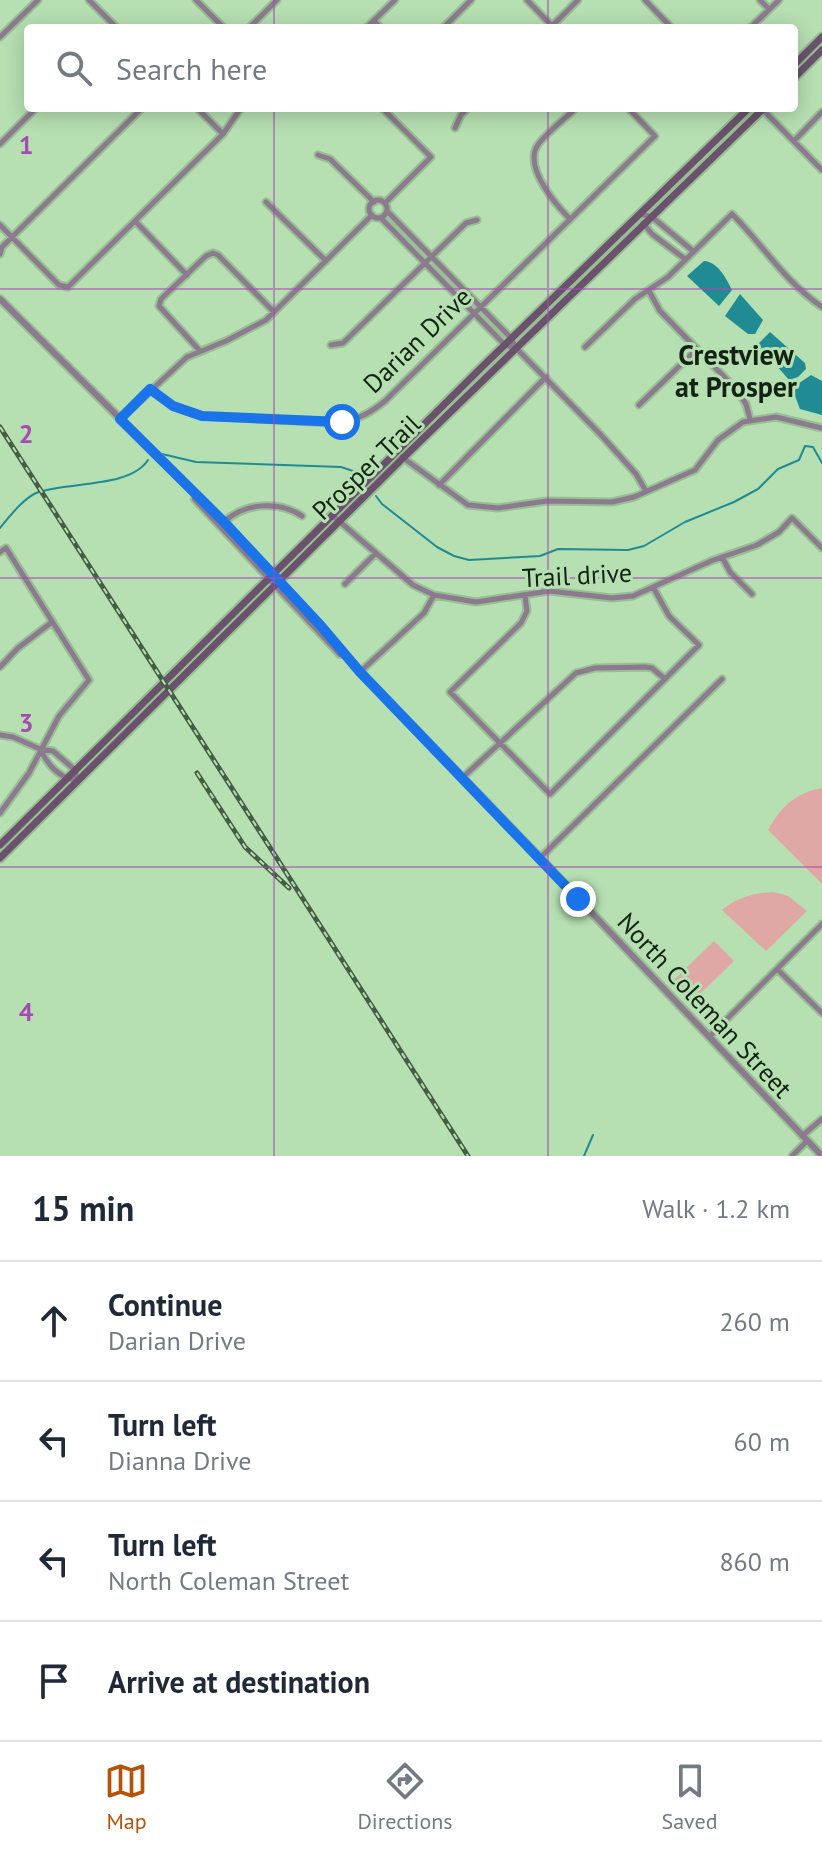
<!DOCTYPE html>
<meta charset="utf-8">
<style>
body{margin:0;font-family:"PT Sans",sans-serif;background:#f2f2f3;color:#1f2937}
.stop{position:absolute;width:24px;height:24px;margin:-18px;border:6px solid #1a73e8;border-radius:50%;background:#fff}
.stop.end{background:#1a73e8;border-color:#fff;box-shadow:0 2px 8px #0008}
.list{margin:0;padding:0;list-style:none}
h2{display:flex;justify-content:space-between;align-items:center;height:104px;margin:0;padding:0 32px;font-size:34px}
h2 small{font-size:26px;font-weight:400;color:#747a83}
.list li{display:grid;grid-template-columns:52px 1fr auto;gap:24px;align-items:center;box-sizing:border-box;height:120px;padding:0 32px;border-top:2px solid #e0e1e3}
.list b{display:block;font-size:30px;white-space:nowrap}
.list p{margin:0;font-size:26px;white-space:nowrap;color:#747a83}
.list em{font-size:26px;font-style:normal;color:#747a83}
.icon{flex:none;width:44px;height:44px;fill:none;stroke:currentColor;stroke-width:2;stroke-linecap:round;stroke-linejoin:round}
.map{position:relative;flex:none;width:822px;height:1156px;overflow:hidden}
.search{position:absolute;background:#fff;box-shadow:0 4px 20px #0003;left:24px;right:24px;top:24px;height:88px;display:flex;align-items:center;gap:20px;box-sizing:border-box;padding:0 28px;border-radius:8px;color:#747a83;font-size:30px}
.sheet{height:584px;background:#fff}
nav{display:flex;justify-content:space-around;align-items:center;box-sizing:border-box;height:112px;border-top:2px solid #e0e1e3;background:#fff;font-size:22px;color:#747a83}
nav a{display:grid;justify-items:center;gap:4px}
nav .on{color:#b45309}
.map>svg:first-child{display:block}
.green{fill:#dfa8a4}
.water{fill:#218b93}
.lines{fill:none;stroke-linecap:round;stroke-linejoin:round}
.stream{stroke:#218b93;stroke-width:2}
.minor-casing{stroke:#99bd95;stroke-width:9}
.tertiary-casing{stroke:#99bd95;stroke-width:10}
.secondary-casing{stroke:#99bd95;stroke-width:11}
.minor{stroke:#8c7b8e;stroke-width:5}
.tertiary{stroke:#8c7b8e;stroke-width:6}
.secondary{stroke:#6a526c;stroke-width:7}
.rail-casing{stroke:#455d44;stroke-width:5}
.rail{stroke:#b6dfb2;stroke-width:2;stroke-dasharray:6;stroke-linecap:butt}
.route{stroke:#1a73e8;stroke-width:10}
.grid{fill:none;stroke:#a74ab3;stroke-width:2;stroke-opacity:0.55}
.labels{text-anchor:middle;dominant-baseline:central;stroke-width:6;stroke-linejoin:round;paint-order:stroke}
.street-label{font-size:26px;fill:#132313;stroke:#b6dfb2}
.neighbourhood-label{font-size:28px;font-weight:bold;fill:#132313;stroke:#b6dfb2}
.grid-label{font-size:26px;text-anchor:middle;font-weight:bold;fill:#a74ab3;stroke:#b6dfb2;stroke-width:6;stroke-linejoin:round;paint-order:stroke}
</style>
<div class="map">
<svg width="822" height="1156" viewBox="0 0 822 1156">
<rect width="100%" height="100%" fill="#b6dfb2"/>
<path class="green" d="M822 788V884L768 830C781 807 795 793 822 788Z
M774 892 788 896 807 911 766 951 722 910C738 897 753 893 774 892Z
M714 941 734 961 694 1000 674 980Z"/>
<path class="water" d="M704 261C718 262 726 278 732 290L719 306 687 276Z
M740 294 763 320 755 334H748L725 316Z
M770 332 805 363 806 369 798 377 789 380 758 344Z
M811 375 822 381V415L800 409 792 388Z"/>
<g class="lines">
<path class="stream" d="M162 454 196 462 341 467 353 471 360 478
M376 496 382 504 437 547 454 556 469 560 540 556 558 549 628 550 644 546 685 522 734 502 758 489 778 469 799 460 805 446 813 447 822 463
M0 528C9 517 23 499 36 493 66 481 129 489 148 460
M584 1156 593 1135"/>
<g class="minor-casing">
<path id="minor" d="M89 0 117 28
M196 0 224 28
M527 0 554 28
M645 0 672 28
M760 0 769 9
M374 21 381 28
M249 28 277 0
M366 28 395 0
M443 28 471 0
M550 28 578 0
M750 28 779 0
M0 37 38 0
M197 108 223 134
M382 108 431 157 385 203
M761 108 822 170
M455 128 461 115 468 108
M794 141 822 112
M0 144 36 108
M318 155 330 159 374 202
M369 209a9 9 0 1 1 18 0a9 9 0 1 1-18 0Z
M266 202 326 261
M387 211 511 338 516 348 601 435 636 474 646 491
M640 214 652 217 693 251
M381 218 505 345 516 348
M570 219C556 205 526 170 536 148 542 136 566 118 576 108
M135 221 187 275
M643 223 652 234 685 259
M0 225 59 285 68 287 223 134 241 108
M0 254 2 247 142 108
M649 291 660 311 736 389 746 404 750 419
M331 345 343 343 466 223 477 220
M585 347 635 299 668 277 732 214C764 246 783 280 822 307
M200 351 159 306 161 299 206 256 213 253 218 255 274 312
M150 389 173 406 202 416 331 423C353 422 368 415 385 401L655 136 628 108
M639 405 697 349
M120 419 187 357 226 341 266 320 372 215
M402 457 468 505 498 508 547 501 612 502 634 497 695 470 718 440 743 422 776 417 822 428
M439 485 546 377
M332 515 413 585 434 595 476 602 549 591 612 598 633 596 711 561 757 545 779 532 792 518 822 548
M224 522C244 503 279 500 302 516
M0 552 6 548 89 680 59 716 29 773 0 813
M722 557 730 572 752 594
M345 584 376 553
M525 596 527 611 521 623 450 692 550 794 699 645 669 616 653 587
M0 667 18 648 52 622
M360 672 424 613 434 595
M0 735 13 737 40 749 53 751 75 770 77 780C59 779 48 765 40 749
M462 778 576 673 595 668 645 667 652 668 665 679
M540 858 722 679
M777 969 822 1013
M709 1037 822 924
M802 1136 822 1119
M792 1156 807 1141"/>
</g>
<g class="tertiary-casing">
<path id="tertiary" d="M0 299 224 522 321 626 360 672 540 858 822 1156
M195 499 340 654"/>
</g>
<g class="secondary-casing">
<path id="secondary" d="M794 65 822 37
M794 78 822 50
M0 845 485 364 749 108
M0 858 403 458 764 108"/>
</g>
<use href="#minor" class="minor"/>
<use href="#tertiary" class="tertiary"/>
<use href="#secondary" class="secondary"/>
<g class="rail-casing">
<path id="rail" d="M0 427 468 1156
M197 773 245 847 289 888"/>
</g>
<use href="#rail" class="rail"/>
</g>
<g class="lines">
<path class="route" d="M342 422 202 416 173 406 150 389 120 419 224 522 321 626 360 672 578 899"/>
</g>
<path class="grid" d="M274 0V28M548 0V28M274 108V1156M548 108V1156M0 289H822M0 578H822M0 867H822"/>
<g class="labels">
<g class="street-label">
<text transform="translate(417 340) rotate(-44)">Darian Drive</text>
<text transform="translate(366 467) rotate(-44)">Prosper Trail</text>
<text transform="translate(577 575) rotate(-3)">Trail drive</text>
<text transform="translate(705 1005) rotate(47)">North Coleman Street</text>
</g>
<g class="neighbourhood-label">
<text x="736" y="354">Crestview<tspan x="736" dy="32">at Prosper</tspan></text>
</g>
</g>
<g class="grid-label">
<text x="26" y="154">1</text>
<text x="26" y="443">2</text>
<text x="26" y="732">3</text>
<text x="26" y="1021">4</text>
</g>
</svg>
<div class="stop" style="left:342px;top:422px"></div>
<div class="stop end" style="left:578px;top:899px"></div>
<div class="search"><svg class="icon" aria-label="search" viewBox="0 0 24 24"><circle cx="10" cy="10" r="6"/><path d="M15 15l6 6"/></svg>Search here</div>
</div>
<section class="sheet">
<h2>15 min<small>Walk · 1.2 km</small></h2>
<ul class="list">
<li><svg class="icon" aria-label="ahead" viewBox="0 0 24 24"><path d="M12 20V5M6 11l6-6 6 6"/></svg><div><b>Continue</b><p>Darian Drive</p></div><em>260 m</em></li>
<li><svg class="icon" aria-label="left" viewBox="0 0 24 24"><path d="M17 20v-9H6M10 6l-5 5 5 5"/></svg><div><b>Turn left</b><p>Dianna Drive</p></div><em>60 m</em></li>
<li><svg class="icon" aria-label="left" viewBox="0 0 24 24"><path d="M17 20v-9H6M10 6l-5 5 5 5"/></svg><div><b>Turn left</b><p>North Coleman Street</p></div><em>860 m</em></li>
<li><svg class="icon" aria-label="arrive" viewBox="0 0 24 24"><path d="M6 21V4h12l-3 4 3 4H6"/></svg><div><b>Arrive at destination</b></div></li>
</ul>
</section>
<nav>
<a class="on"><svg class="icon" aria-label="map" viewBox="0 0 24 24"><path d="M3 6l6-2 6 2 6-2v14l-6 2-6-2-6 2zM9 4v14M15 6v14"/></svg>Map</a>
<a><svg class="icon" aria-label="directions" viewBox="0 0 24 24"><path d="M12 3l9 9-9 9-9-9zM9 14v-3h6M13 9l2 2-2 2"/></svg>Directions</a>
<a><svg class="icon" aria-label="saved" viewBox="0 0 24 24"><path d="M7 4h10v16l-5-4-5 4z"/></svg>Saved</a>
</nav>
